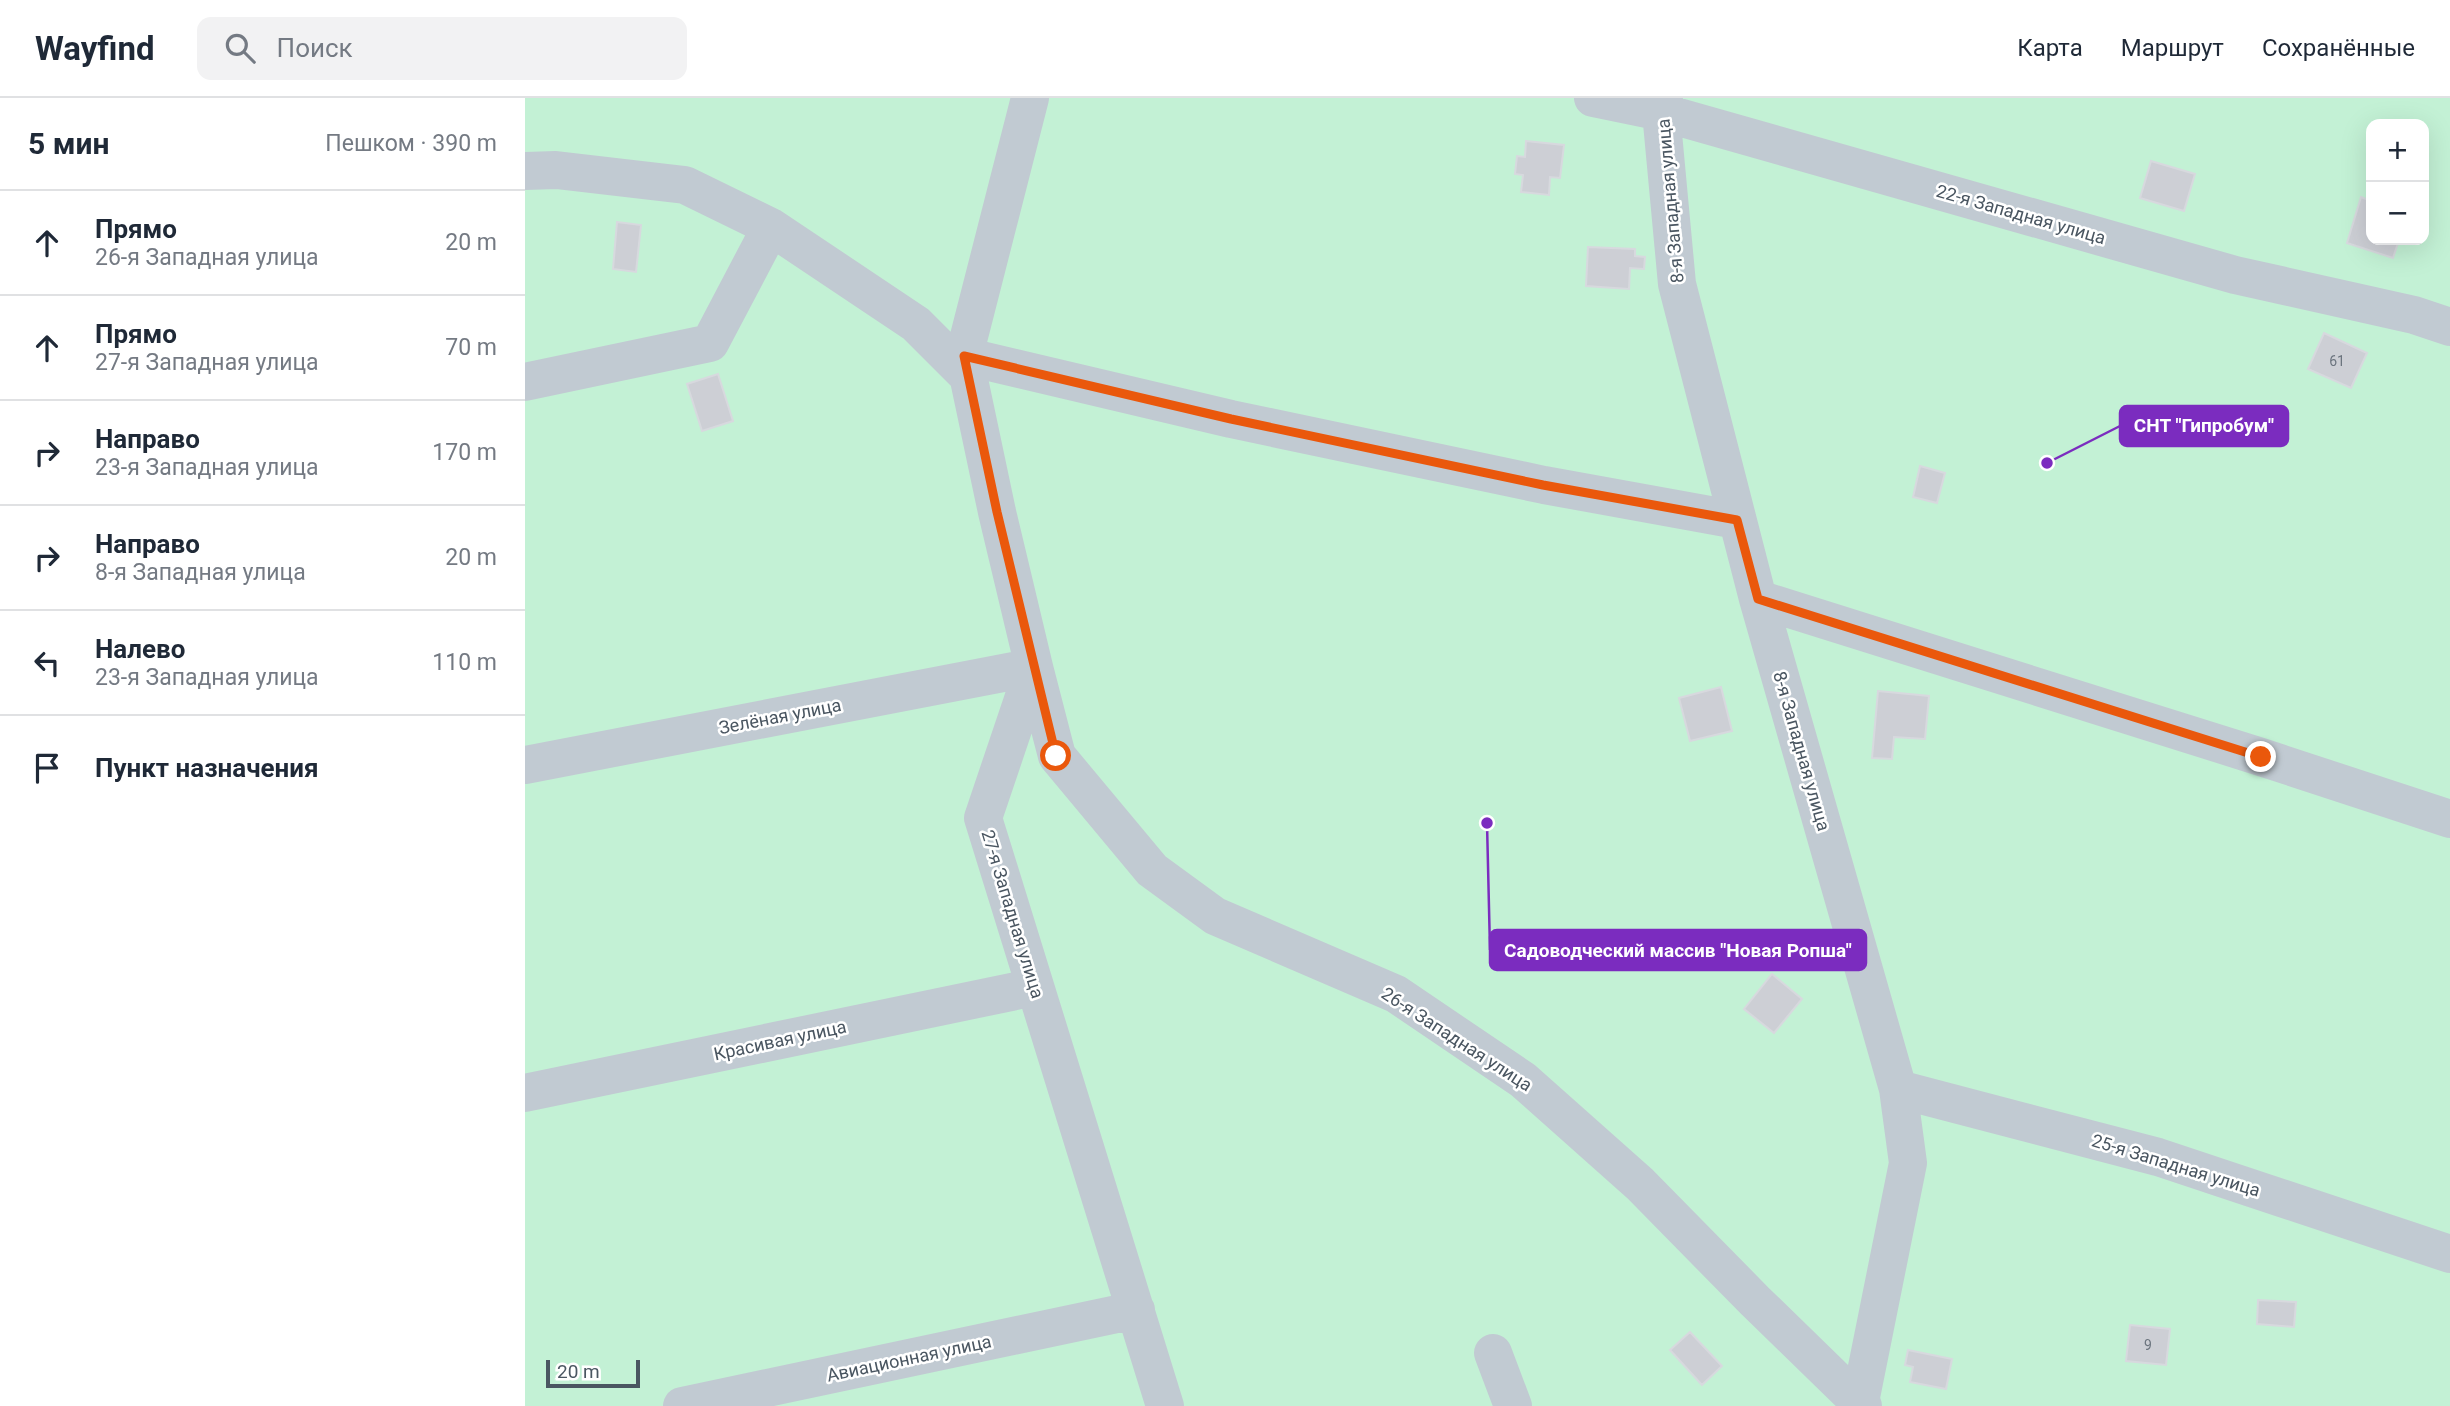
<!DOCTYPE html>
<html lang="ru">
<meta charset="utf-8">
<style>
body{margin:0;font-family:Roboto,sans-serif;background:#f2f2f3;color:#1f2937}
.controls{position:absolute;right:21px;top:21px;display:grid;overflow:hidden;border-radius:14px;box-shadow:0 7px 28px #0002}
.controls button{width:63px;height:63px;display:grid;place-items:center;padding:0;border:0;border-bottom:2px solid #e0e1e3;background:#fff;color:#1f2937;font:35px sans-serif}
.scale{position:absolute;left:21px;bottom:18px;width:94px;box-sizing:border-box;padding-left:7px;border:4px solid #4a5661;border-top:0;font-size:19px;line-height:24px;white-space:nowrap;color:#4a5661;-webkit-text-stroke:5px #fff;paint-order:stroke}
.stop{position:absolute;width:21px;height:21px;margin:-16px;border:5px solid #ea580c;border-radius:50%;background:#fff}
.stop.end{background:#ea580c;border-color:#fff;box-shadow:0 2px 7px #0008}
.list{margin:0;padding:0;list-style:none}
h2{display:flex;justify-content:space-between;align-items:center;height:91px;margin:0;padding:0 28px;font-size:30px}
h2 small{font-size:23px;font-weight:400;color:#747a83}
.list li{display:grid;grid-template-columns:46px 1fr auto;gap:21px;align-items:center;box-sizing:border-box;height:105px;padding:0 28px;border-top:2px solid #e0e1e3}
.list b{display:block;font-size:26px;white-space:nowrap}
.list p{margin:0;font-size:23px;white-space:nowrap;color:#747a83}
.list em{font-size:23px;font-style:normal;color:#747a83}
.icon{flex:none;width:38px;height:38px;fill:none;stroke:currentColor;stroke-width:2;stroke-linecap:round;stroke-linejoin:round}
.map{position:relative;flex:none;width:1925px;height:1308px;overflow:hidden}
header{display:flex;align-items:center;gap:42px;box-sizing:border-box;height:98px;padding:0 35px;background:#fff;border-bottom:2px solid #e0e1e3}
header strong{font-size:33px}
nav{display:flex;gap:38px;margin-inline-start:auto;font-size:24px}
.search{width:490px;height:63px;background:#f2f2f3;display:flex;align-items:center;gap:18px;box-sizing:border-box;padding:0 24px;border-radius:14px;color:#747a83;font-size:26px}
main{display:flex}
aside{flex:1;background:#fff}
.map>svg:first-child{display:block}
.green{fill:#c3f1d5;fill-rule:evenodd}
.building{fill:#cdcfd5;stroke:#d7d9de;stroke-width:2}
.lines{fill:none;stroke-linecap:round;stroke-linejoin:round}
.minor{stroke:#c1cad2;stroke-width:38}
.route{stroke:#ea580c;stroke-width:9}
.labels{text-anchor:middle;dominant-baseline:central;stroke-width:5;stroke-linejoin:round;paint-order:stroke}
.number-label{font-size:14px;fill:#6b747e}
.street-label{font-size:18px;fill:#4a5661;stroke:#fff}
.leader{fill:none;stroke:#7b2cbf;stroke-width:2.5}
.callout-dot{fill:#7b2cbf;stroke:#fff;stroke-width:2.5}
.callout{fill:#7b2cbf;stroke:#7b2cbf;stroke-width:2.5}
.callout-label{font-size:19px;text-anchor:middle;font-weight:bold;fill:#fff}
</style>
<header>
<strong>Wayfind</strong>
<div class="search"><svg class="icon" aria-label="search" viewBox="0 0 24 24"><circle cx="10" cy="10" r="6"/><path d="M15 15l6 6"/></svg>Поиск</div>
<nav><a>Карта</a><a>Маршрут</a><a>Сохранённые</a></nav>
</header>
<main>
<aside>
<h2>5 мин<small>Пешком · 390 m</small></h2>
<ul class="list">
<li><svg class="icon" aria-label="ahead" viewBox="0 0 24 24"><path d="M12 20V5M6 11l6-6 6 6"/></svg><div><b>Прямо</b><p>26-я Западная улица</p></div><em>20 m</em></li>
<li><svg class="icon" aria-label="ahead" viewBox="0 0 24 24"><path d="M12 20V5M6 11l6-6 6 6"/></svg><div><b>Прямо</b><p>27-я Западная улица</p></div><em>70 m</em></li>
<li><svg class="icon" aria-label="right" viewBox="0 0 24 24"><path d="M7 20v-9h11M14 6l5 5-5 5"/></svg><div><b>Направо</b><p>23-я Западная улица</p></div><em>170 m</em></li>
<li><svg class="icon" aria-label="right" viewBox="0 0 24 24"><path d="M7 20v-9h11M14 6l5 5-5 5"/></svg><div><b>Направо</b><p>8-я Западная улица</p></div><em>20 m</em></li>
<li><svg class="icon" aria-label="left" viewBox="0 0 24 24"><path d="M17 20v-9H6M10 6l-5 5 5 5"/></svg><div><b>Налево</b><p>23-я Западная улица</p></div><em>110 m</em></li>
<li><svg class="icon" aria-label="arrive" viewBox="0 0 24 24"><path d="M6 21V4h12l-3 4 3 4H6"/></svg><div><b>Пункт назначения</b></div></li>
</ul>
</aside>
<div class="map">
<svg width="1925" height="1308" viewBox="0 0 1925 1308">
<rect width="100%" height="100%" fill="#f5f3f3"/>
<path class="green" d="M0 0H1925V1308H0ZM1846 26H1899V142H1846Z"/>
<path class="building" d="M1001 43 1039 47 1035 80 1025 79 1024 97 996 94 998 77 990 76 992 58 1000 59Z
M1626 63 1670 76 1659 113 1615 100Z
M1836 99 1846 103V142H1874L1868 160 1822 145Z
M92 124 116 127 111 174 88 171Z
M1063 149 1110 151V158L1120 159 1119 171 1105 170 1104 191 1061 188Z
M1799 235 1842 255 1826 290 1783 271Z
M193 276 208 323 177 333 162 286Z
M1395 368 1420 375 1412 405 1388 399Z
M1196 589 1207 633 1165 643 1154 600Z
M1353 593 1404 598 1400 641 1369 639 1367 661 1347 660Z
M1247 876 1277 901 1249 935 1219 911Z
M1733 1202 1771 1204 1769 1229 1732 1226Z
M1605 1227 1645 1231 1641 1267 1601 1263Z
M1165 1234 1197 1268 1177 1287 1145 1252Z
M1383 1252 1427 1261 1421 1291 1385 1284 1388 1269 1380 1267Z"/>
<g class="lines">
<path class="minor" d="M505 0 439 258 472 414 509 569 458 720 640 1308
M1068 0 1136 14 1710 177 1889 217 1925 229
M1139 0 1136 14 1152 186 1233 501 1373 991 1383 1065 1335 1304
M0 73 31 72 160 87 246 129 391 226 443 278
M439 258 706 321 1019 387 1212 422
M0 284 185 245 246 129
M1233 501 1736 659 1925 721
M0 667 509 569 532 658 627 772 690 818 871 896 998 982 1115 1086 1230 1203 1338 1308
M1373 991 1633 1059 1925 1156
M0 995 510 889
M968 1255 988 1308
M157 1308 611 1212"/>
</g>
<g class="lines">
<path class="route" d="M531 658 472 414 439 258 706 321 1018 387 1212 422 1233 501 1736 659"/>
</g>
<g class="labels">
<g class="number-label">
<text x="1812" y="263">61</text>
<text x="1623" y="1247">9</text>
</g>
<g class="street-label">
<text transform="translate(1145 103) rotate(-95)">8-я Западная улица</text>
<text transform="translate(1496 116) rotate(16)">22-я Западная улица</text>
<text transform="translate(255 618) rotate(-11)">Зелёная улица</text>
<text transform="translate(1277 653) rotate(74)">8-я Западная улица</text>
<text transform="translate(488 816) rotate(73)">27-я Западная улица</text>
<text transform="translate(932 941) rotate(33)">26-я Западная улица</text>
<text transform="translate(255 942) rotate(-12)">Красивая улица</text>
<text transform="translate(1651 1067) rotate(17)">25-я Западная улица</text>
<text transform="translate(384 1260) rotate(-12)">Авиационная улица</text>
</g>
</g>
<path class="leader" d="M1522 365L1595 328M962 725L965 852"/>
<g class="callout-dot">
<circle cx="1522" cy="365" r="7"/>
<circle cx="962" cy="725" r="7"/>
</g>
<g class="callout">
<rect x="1595" y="308" width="168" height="40" rx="7"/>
<rect x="965" y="832" width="376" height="40" rx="7"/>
</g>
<g class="callout-label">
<text x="1679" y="334">СНТ "Гипробум"</text>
<text x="1153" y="859">Садоводческий массив "Новая Ропша"</text>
</g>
</svg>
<div class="controls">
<button>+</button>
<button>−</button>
</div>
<div class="scale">20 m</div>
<div class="stop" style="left:531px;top:658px"></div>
<div class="stop end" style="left:1736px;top:659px"></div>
</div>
</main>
